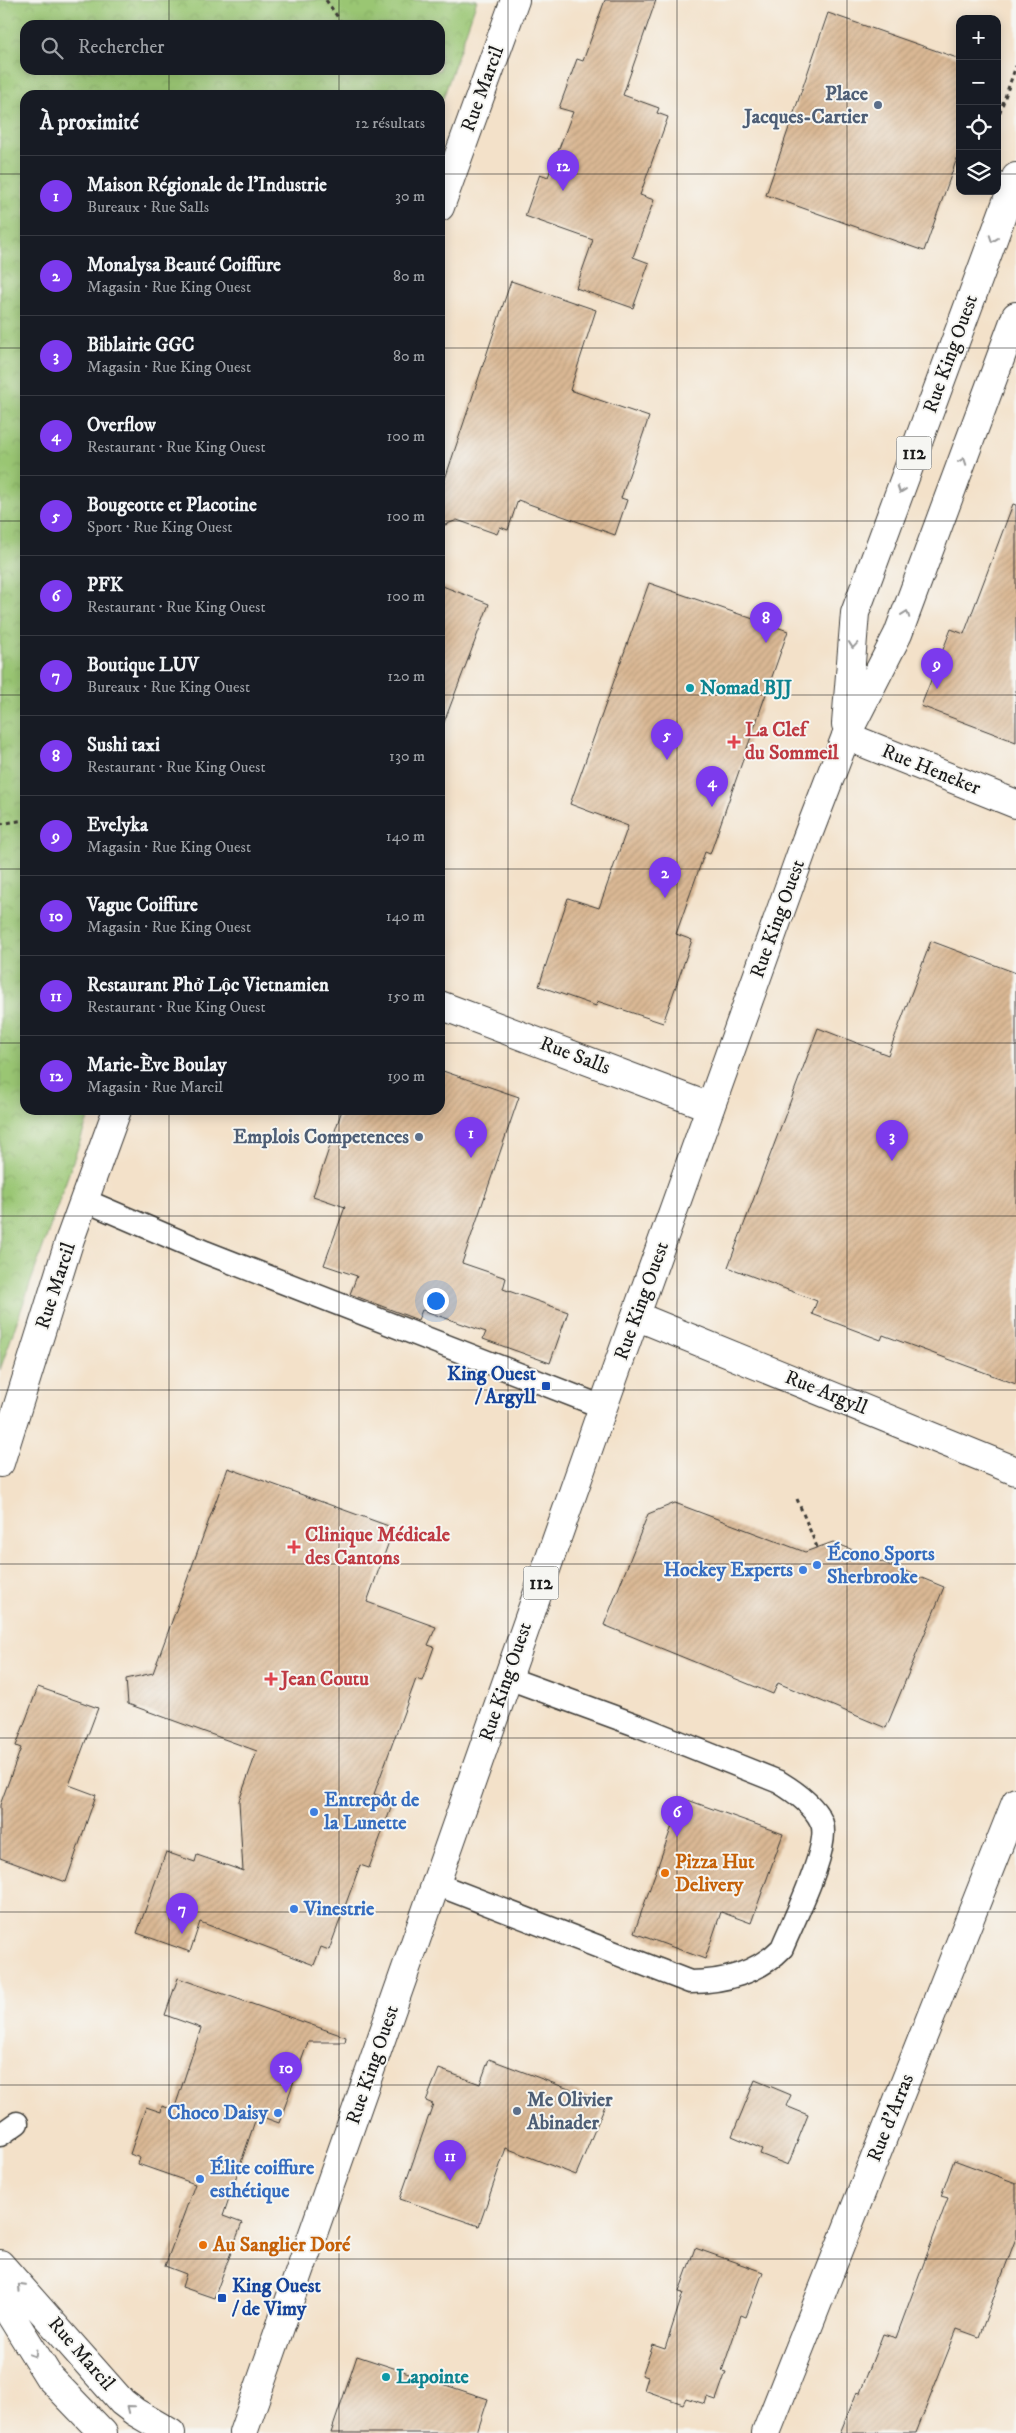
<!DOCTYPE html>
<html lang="fr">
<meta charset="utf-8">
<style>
body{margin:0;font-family:"IM FELL DW Pica",serif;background:#20242c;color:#f1f3f6}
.controls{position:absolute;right:15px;top:15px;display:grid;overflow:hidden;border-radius:10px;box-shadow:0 2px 12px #0003}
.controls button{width:45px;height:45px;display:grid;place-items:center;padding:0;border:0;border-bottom:1px solid #363941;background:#171b24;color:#f1f3f6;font:25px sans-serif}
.you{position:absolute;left:435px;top:1300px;width:18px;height:18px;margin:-12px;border:4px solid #fff;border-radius:50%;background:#1a73e8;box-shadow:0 0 0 8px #1a73e833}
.badge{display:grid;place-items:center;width:32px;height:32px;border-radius:50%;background:#7c3aed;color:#fff;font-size:16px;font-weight:700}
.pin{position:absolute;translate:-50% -41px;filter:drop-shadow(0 1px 2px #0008)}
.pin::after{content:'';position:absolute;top:26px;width:18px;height:15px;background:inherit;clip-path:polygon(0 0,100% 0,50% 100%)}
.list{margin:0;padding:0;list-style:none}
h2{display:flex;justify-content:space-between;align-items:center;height:65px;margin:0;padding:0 20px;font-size:21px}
h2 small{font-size:16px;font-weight:400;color:#9ea1a6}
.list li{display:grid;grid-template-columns:32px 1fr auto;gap:15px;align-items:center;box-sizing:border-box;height:80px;padding:0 20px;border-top:1px solid #363941}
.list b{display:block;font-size:19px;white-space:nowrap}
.list p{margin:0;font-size:16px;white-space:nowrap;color:#9ea1a6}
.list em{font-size:16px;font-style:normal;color:#9ea1a6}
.icon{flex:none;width:28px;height:28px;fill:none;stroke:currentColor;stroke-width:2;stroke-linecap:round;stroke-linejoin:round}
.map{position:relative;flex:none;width:1016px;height:2433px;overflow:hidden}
.search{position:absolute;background:#171b24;box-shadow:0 2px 12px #0003;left:20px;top:20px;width:425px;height:55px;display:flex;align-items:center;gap:12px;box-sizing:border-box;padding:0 18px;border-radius:15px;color:#9ea1a6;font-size:19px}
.panel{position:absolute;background:#171b24;box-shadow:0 2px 12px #0003;left:20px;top:90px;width:425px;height:1025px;border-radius:15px}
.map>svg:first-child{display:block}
.park{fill:url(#park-crowns);stroke:#5b7148;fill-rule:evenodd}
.building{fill:url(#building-hatch)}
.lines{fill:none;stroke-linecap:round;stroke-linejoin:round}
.lane-casing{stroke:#3c3a36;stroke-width:25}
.street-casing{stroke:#3c3a36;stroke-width:30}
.primary-casing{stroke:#3c3a36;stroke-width:30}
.path{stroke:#3c3a36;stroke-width:3;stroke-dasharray:4 4;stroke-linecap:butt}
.lane{stroke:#fff;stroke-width:22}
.street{stroke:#fff;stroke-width:28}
.primary{stroke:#fff;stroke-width:28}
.oneway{stroke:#999}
.grid{fill:none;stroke:#1c1c1c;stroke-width:1;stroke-opacity:0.55}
.service-dot{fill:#5c6f8a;stroke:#f6f6f2;stroke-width:2}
.culture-dot{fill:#0f9aa8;stroke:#f6f6f2;stroke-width:2}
.health-dot{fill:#e0444e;stroke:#f6f6f2;stroke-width:2}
.transit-dot{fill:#1a4fb4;stroke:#f6f6f2;stroke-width:2}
.shop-dot{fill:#3f7fe0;stroke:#f6f6f2;stroke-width:2}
.food-dot{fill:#e8710a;stroke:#f6f6f2;stroke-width:2}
.labels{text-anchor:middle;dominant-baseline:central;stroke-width:4;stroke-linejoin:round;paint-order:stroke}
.shield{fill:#f6f6f2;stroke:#5d5d5c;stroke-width:1}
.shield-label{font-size:19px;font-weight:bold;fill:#1c1c1c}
.street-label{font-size:20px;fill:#1c1c1c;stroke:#f6f6f2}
.service-label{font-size:20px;font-weight:bold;fill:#4e5e75;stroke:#f6f6f2;text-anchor:end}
.culture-label{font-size:20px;font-weight:bold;fill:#0d838f;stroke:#f6f6f2;text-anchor:start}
.health-label{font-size:20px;font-weight:bold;fill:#be3a42;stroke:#f6f6f2;text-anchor:start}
.transit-label{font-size:20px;font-weight:bold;fill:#164399;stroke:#f6f6f2;text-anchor:end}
.shop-label{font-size:20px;font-weight:bold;fill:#366cbe;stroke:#f6f6f2;text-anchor:start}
.food-label{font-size:20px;font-weight:bold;fill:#c56008;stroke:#f6f6f2;text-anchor:start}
</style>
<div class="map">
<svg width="1016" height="2433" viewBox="0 0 1016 2433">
<defs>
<pattern id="park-crowns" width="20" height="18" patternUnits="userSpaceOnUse" patternTransform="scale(1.25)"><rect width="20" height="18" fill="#9ac673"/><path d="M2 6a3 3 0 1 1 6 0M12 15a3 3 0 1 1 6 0" fill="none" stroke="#84aa63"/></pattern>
<pattern id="building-hatch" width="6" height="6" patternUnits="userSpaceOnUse" patternTransform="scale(1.25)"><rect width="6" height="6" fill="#dab894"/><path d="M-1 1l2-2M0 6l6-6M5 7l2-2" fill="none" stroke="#ba9e7f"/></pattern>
</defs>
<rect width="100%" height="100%" fill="#f6f6f2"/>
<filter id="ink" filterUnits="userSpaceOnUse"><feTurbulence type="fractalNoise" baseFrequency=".02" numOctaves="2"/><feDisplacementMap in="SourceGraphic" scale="10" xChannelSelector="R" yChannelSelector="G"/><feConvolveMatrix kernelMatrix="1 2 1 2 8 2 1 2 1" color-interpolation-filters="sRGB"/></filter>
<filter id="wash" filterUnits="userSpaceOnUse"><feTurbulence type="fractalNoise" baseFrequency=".0096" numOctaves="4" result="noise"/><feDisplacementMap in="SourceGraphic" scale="20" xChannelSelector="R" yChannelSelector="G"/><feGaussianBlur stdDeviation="1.12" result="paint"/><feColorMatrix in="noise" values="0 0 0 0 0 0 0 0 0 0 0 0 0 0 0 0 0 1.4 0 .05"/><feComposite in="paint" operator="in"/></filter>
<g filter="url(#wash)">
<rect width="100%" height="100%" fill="#f3e1c9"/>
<path class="park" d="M0 0H477L440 107V95H25V1110H91L0 1370ZM25 25H440V70H25Z"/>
<g id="blocks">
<path class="building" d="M605 0H656L623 95 659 108 657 113 668 117 640 195 654 200 633 257 649 263 633 308 576 288 593 240 525 216 540 174 548 177 573 112 559 108 577 59 583 61Z
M828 13 960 59V150L924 251 766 195Z
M511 281 596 310 570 390 649 417 621 498 627 500 615 535 518 500 508 530 500 527 497 534 457 520 440 527V494Z
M1013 504 1016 505V742L921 706 951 629 964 634Z
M649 583 788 631 710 854 705 852 676 934 692 940 663 1023 597 1001 596 1006 539 986 568 898 599 908 628 826 570 804Z
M440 585 489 604 443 725H440Z
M931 941 1016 973V1384L883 1335 881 1340 812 1314 817 1301 728 1267 818 1028 888 1055Z
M440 1070 519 1097 462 1263 506 1278 503 1289 568 1312 550 1363 483 1339 486 1332 422 1310 418 1320 350 1294 357 1276 324 1265 345 1207 313 1196 342 1110H440Z
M228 1468 394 1528 367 1602 436 1627 428 1645 434 1647 422 1681 416 1679 374 1794 394 1800 369 1868 360 1865 329 1950 321 1947 314 1965 200 1922 190 1952 137 1933 166 1852 195 1862 197 1855 243 1871 239 1801 257 1751 128 1704 126 1679 153 1673Z
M675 1503 805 1552 833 1542 944 1587 886 1728 778 1683 773 1694 604 1625 648 1514Z
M38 1687 98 1708 69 1785 96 1795 66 1882 0 1858V1805L21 1748 16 1746Z
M682 1798 783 1834 751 1923 721 1912 705 1959 634 1933Z
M178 1978 346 2037 345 2042H308L279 2123 257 2115 223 2216 242 2223 214 2298 182 2287 186 2274 165 2266 195 2184 138 2164 140 2158 130 2154 146 2107 161 2112 162 2106 174 2110 201 2028 165 2015Z
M489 2059 606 2103 576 2175 506 2148 479 2226 400 2199 433 2104 426 2101 439 2069 480 2084Z
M755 2080 791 2095 786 2106 808 2115 788 2165 760 2154 762 2149 732 2136Z
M954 2160 1016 2183V2238L979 2337 957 2329 916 2433H840L857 2392 860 2393 883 2334 896 2338 948 2198 941 2196Z
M695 2248 763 2272 746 2317 741 2315 722 2371 726 2372 716 2400 707 2397 705 2404 686 2398 683 2404 644 2390 648 2377 642 2375 653 2345 665 2349 683 2293 679 2292Z
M357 2356 488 2399 477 2433H331Z"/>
</g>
</g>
<g filter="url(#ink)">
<use href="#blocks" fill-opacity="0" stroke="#3c3a36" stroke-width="1"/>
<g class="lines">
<g class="lane-casing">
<path id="lane" d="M84 1200 205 1252 603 1407
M436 1884 690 1982C723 1982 758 1973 782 1948 792 1923 833 1844 821 1821 813 1804 794 1791 779 1782L639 1726 508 1678
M0 2135 17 2123"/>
</g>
<g class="street-casing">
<path id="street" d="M440 207 515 0
M846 736 1016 804
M440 1005 710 1107
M636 1316 1016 1471
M0 1463 70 1239 117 1110
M0 2264 122 2402 135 2412 171 2433
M0 2298 49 2377 103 2433
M766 2433 1016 1802"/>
</g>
<g class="primary-casing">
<path id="primary" d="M846 724 855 613 1016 177
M243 2433 603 1407 806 840 846 736 898 634 1016 316"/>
</g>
<path class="path" d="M326 0 341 22
M997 120 1016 66
M0 824 25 820
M797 1499 817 1547"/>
<use href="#lane" class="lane"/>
<use href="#street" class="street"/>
<use href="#primary" class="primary"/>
</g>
<defs><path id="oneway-chevron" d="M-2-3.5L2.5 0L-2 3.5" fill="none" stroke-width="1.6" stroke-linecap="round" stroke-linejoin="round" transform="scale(1.25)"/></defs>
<g class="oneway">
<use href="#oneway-chevron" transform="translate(993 239) rotate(110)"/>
<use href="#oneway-chevron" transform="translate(963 461) rotate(-70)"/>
<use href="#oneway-chevron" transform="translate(901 490) rotate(110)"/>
<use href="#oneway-chevron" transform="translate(906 614) rotate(-70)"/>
<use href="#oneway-chevron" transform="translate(853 645) rotate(95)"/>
<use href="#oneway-chevron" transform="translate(21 2287) rotate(-133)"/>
<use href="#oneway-chevron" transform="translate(34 2354) rotate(58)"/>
<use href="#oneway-chevron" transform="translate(130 2408) rotate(-141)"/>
</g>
</g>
<path class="grid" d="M169 0V25M339 0V25M508 0V2433M677 0V2433M847 0V2433M169 70V95M339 70V95M0 174H25M440 174H960M997 174H1016M0 348H25M440 348H1016M0 521H25M440 521H1016M0 695H25M440 695H1016M0 869H25M440 869H1016M0 1043H25M440 1043H1016M169 1110V2433M339 1110V2433M0 1216H1016M0 1390H1016M0 1564H1016M0 1738H1016M0 1912H1016M0 2085H1016M0 2259H1016"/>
<g class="service-dot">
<circle cx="878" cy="105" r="5"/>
<circle cx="419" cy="1137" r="5"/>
<circle cx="517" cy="2111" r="5"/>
</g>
<g class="culture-dot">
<circle cx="690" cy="688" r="5"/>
<circle cx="386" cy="2377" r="5"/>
</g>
<g class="health-dot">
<path d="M731.5 734.5h5v5h5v5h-5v5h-5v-5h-5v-5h5z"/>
<path d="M291.5 1539.5h5v5h5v5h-5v5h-5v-5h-5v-5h5z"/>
<path d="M268.5 1671.5h5v5h5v5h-5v5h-5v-5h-5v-5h5z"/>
</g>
<g class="transit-dot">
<rect x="541" y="1381" width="10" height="10" rx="2.5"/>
<rect x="217" y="2293" width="10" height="10" rx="2.5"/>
</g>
<g class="shop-dot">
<circle cx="817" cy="1565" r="5"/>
<circle cx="803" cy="1570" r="5"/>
<circle cx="314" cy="1812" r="5"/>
<circle cx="294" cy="1909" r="5"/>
<circle cx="278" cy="2113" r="5"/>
<circle cx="200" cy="2179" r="5"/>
</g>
<g class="food-dot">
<circle cx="665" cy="1873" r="5"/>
<circle cx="203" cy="2245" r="5"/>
</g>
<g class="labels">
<g class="shield">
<rect x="896.5" y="436.5" width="35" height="33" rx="4"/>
<rect x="523.5" y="1566.5" width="35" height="33" rx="4"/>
</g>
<g class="shield-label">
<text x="914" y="453">112</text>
<text x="541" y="1583">112</text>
</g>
<g class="street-label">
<text transform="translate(483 89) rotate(-70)">Rue Marcil</text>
<text transform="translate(951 354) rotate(-70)">Rue King Ouest</text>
<text transform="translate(931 770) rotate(22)">Rue Heneker</text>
<text transform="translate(778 919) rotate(-70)">Rue King Ouest</text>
<text transform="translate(575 1056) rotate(21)">Rue Salls</text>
<text transform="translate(56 1286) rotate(-72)">Rue Marcil</text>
<text transform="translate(642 1301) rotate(-70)">Rue King Ouest</text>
<text transform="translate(826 1393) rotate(22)">Rue Argyll</text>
<text transform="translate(506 1682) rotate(-71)">Rue King Ouest</text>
<text transform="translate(373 2065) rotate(-71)">Rue King Ouest</text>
<text transform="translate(891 2118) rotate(-68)">Rue d'Arras</text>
<text transform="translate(81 2354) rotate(49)">Rue Marcil</text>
</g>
<g class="service-label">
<text x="868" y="94">Place<tspan x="868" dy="23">Jacques-Cartier</tspan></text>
<text x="409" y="1137">Emplois Competences</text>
<text x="527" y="2100" text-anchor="start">Me Olivier<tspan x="527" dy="23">Abinader</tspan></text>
</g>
<g class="culture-label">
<text x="700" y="688">Nomad BJJ</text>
<text x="396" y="2377">Lapointe</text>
</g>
<g class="health-label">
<text x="745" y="730">La Clef<tspan x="745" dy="23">du Sommeil</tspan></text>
<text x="305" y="1535">Clinique Médicale<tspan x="305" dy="23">des Cantons</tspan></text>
<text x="281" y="1679">Jean Coutu</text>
</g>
<g class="transit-label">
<text x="536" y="1374">King Ouest<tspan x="536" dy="23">/ Argyll</tspan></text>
<text x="232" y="2286" text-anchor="start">King Ouest<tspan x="232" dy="23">/ de Vimy</tspan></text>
</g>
<g class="shop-label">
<text x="827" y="1554">Écono Sports<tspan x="827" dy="23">Sherbrooke</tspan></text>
<text x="793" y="1570" text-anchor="end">Hockey Experts</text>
<text x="324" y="1800">Entrepôt de<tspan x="324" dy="23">la Lunette</tspan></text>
<text x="304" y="1909">Vinestrie</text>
<text x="268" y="2113" text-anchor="end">Choco Daisy</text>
<text x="210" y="2168">Élite coiffure<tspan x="210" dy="23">esthétique</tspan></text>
</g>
<g class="food-label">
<text x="675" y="1862">Pizza Hut<tspan x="675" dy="23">Delivery</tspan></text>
<text x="213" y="2245">Au Sanglier Doré</text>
</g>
</g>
</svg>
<div class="controls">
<button>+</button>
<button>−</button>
<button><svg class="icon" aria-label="locate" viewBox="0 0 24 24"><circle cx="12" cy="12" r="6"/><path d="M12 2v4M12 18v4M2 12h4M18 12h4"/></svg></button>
<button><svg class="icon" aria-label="layers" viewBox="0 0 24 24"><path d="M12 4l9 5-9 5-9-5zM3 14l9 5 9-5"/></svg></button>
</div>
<div class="you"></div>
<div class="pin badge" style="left:471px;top:1158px">1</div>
<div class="pin badge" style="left:665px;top:898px">2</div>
<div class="pin badge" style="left:892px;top:1161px">3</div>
<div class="pin badge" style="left:712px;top:807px">4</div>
<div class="pin badge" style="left:667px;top:760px">5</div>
<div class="pin badge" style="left:677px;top:1837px">6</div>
<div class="pin badge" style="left:182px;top:1934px">7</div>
<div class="pin badge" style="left:766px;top:643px">8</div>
<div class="pin badge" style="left:937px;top:689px">9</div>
<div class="pin badge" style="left:286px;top:2093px">10</div>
<div class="pin badge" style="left:450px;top:2181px">11</div>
<div class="pin badge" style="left:563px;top:191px">12</div>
<div class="search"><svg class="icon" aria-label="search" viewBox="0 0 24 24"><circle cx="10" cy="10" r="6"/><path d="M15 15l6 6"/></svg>Rechercher</div>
<section class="panel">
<h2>À proximité<small>12 résultats</small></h2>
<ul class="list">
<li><span class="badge">1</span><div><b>Maison Régionale de l'Industrie</b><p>Bureaux · Rue Salls</p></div><em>30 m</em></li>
<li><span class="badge">2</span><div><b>Monalysa Beauté Coiffure</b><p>Magasin · Rue King Ouest</p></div><em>80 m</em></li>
<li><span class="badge">3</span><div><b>Biblairie GGC</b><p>Magasin · Rue King Ouest</p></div><em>80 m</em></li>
<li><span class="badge">4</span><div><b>Overflow</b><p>Restaurant · Rue King Ouest</p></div><em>100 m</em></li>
<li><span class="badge">5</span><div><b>Bougeotte et Placotine</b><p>Sport · Rue King Ouest</p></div><em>100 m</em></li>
<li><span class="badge">6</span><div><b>PFK</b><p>Restaurant · Rue King Ouest</p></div><em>100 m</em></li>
<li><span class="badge">7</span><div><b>Boutique LUV</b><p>Bureaux · Rue King Ouest</p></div><em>120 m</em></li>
<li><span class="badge">8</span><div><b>Sushi taxi</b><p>Restaurant · Rue King Ouest</p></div><em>130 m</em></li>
<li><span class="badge">9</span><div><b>Evelyka</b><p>Magasin · Rue King Ouest</p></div><em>140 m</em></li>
<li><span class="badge">10</span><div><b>Vague Coiffure</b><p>Magasin · Rue King Ouest</p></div><em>140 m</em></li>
<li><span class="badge">11</span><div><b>Restaurant Phở Lộc Vietnamien</b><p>Restaurant · Rue King Ouest</p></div><em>150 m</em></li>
<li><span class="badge">12</span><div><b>Marie-Ève Boulay</b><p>Magasin · Rue Marcil</p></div><em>190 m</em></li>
</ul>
</section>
</div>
